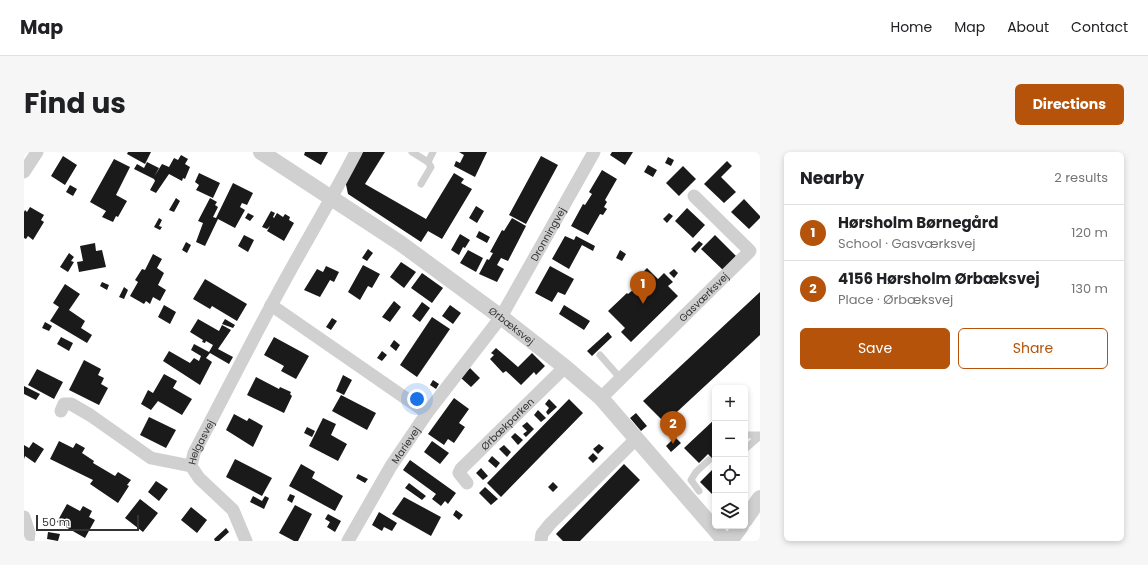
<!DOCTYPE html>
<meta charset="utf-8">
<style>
body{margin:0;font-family:Poppins,sans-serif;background:#f6f6f6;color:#202124}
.controls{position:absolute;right:12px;bottom:12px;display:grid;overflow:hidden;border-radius:6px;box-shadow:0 2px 6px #0003}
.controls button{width:36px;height:36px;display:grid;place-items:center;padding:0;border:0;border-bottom:1px solid #e0e0e0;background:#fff;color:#202124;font:20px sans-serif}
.scale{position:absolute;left:12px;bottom:10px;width:103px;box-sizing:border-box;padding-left:4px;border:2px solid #333;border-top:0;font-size:11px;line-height:14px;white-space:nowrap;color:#333;-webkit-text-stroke:3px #fff;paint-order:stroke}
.you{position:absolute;left:393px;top:247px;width:14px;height:14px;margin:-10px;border:3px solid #fff;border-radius:50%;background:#1a73e8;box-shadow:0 0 0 6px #1a73e833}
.badge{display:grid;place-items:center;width:26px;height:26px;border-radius:50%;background:#b45309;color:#fff;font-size:13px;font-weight:700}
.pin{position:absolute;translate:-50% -33px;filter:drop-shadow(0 1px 2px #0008)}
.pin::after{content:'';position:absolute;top:21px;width:14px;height:12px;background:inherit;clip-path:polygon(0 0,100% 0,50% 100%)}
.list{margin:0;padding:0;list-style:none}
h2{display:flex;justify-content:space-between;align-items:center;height:52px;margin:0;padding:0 16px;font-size:17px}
h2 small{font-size:13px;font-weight:400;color:#757577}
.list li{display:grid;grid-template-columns:26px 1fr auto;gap:12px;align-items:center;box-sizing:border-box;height:56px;padding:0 16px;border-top:1px solid #e0e0e0}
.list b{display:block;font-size:15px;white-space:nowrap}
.list p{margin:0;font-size:13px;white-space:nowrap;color:#757577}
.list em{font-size:13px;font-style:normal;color:#757577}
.actions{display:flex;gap:8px;padding:12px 16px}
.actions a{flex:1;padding:9px 0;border:1px solid #b45309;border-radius:6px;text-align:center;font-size:14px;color:#b45309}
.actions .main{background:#b45309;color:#fff}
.icon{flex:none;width:22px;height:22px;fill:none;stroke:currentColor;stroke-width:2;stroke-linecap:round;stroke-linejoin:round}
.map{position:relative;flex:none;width:736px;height:389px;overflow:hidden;border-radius:6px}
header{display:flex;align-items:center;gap:24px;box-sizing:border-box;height:56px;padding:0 20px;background:#fff;border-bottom:1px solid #e0e0e0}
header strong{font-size:19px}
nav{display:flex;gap:22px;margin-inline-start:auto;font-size:14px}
.intro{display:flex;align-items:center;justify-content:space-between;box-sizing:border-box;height:96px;padding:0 24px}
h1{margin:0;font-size:28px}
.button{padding:10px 18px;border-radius:6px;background:#b45309;color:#fff;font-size:14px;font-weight:700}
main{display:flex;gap:24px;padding:0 24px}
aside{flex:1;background:#fff;border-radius:6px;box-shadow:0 2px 6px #0003}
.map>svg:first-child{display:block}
.building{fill:#1a1a1a}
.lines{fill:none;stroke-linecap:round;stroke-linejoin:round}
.service{stroke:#d0d0d0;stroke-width:7}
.minor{stroke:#d0d0d0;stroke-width:13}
.tertiary{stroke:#d0d0d0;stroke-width:16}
.labels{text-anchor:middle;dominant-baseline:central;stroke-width:4;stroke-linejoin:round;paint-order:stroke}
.street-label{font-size:10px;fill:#333;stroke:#fff}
</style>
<header>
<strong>Map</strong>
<nav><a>Home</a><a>Map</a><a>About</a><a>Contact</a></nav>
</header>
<div class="intro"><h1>Find us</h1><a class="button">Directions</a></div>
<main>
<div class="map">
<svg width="736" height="389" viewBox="0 0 736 389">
<rect width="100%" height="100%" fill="#fff"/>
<path class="building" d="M104 0H127L121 12 103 2Z
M281 0H304L297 13 280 3Z
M339 0H361L341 32 402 67 430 21 440 27 437 31 448 37 418 87 404 79 397 90 324 42 321 28Z
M435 0H463L451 25 430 14 432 9 436 11 440 3Z
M588 0H609L601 13 586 3Z
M157 3 164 7 161 12 166 15 161 27 159 26 158 29 145 22 132 41 126 38 131 29 130 27 110 17 113 12 120 16 123 10 135 16 130 25 138 12 145 15 150 6 154 8Z
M39 4 53 13 41 33 27 24Z
M517 4 534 13 502 72 485 63Z
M644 5 650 8 647 14 641 11Z
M90 7 106 15 92 43 103 49 94 65 92 64 89 70 78 65 82 59 66 50Z
M703 9 708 14 697 25 712 40 700 51 680 32Z
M624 13 633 18 629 25 620 20Z
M659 14 672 27 655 44 642 31Z
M578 18 593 27 581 48 583 50 580 55 583 57 579 63 576 62 564 83 547 74 559 52 561 53 568 42 565 40Z
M175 21 196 31 189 46 172 38 175 33 171 30Z
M209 31 229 41 223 53 218 51 216 55 221 58 211 76 194 67 181 94 172 90 179 71 174 69 186 46 193 50 191 53 194 55 189 65 192 66Z
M46 33 53 37 49 44 42 40Z
M152 46 156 49 150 60 145 58Z
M720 47 736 64V66L725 77 707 60Z
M452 54 460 59 453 71 445 66Z
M6 55 20 63 17 68 20 70 9 88 4 84 2 87 0 86V60L1 58 3 60Z
M663 56 681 73 669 86 651 69Z
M247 59 251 61 249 65 250 66 253 61 259 65 261 62 266 65 265 68 270 71 260 89 243 79 246 74 243 77 238 75Z
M224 61 230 64 226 69 221 66Z
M645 61 649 64 643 71 639 67Z
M135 66 138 68 135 74 138 75 136 78 130 75Z
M488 66 502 74 484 109 477 106 473 113 480 117 473 130 455 122 463 107 465 108 469 101 466 100 478 78 480 79Z
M455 79 466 85 463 91 452 85Z
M436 82 446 88 441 96 439 95 435 103 427 98Z
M220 83 230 88 224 100 214 94Z
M691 83 712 104 699 118 677 97Z
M541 84 550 88 552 84 571 94 569 99 558 93 545 117 528 107Z
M675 89 679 92 671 101 667 97Z
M162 90 167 93 163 101 158 98Z
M71 91 72 99 78 98 82 115 55 120 53 110 59 109 56 94Z
M344 97 349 101 343 109 338 106Z
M444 98 459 106 452 120 436 111Z
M596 98 602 102 598 109 592 106Z
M45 101 50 105 47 109 50 110 44 120 36 115Z
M129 102 138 107 133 116 140 121 134 133 142 138 136 149 129 145 126 152 122 149 120 152 106 144 114 130 111 128 118 117 121 118Z
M377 110 392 120 380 136 366 125Z
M339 113 356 122 348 136 344 134 336 148 324 140Z
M302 114 315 120 310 130 306 128 296 145 280 138 293 117 299 120Z
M526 114 550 127 541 143 534 140 528 150 511 141Z
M623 116 634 127 640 121 649 130 644 134 654 144 607 190 597 180 601 176 584 159 603 141 604 142 610 137 606 133Z
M650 117 654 121 650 126 645 121Z
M398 121 419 136 408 151 387 136Z
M181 127 223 152 213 169 188 154 186 157 169 147Z
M78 130 85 133 83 138 76 134Z
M41 132 56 142 45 158 61 169 57 176 68 183 63 191 26 169 35 155 29 151Z
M100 135 104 138 100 147 95 145Z
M736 140V183L641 271 619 249Z
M370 149 377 155 366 170 358 165Z
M398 150 406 156 396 170 388 164Z
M140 153 152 160 146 172 134 165Z
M426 153 437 161 429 172 418 164Z
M540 153 566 169 560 178 535 162Z
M408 165 426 177 393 225 376 213Z
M308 166 313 169 307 178 302 175Z
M174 167 195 179 198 173 207 178 194 197 209 205 205 212 186 201 182 206 188 210 176 233 139 209 145 199 166 211 170 206 175 209 177 204 167 198 170 192 185 200 189 193 182 189 181 191 178 190 179 188 166 180Z
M201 167 211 173 209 176 198 172Z
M21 170 28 174 25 179 18 176Z
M584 180 588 185 568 204 563 199Z
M37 185 49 191 45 199 33 192Z
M250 185 285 204 272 227 257 219 260 214 240 203Z
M370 188 376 193 372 199 366 194Z
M472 196 494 215 508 201 521 214 512 223 510 220 497 233 482 219 479 221 466 207 470 203 467 201Z
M358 199 363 203 358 209 353 206Z
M60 208 77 217 74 223 80 226 77 232 84 236 75 253 45 238Z
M446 216 456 226 447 235 437 226Z
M13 217 39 230 30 247 4 233Z
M140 222 153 229 149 236 168 247 158 263 134 249 127 258 117 252 124 238 129 241Z
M319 223 328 228 320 243 312 239Z
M232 225 255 237 256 235 267 240 266 242 268 244 260 261 223 243Z
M409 228 415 232 412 237 406 233Z
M0 234 16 242 12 248 0 242Z
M317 243 352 261 343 278 308 259Z
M430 246 445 257 435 271 441 275 430 291 424 287 420 293 404 282Z
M525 247 533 255 524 263 522 260 525 256 521 252Z
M545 247 559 261 477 345 463 331Z
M514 258 522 266 517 270 510 263Z
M612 261 623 274 617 279 606 266Z
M210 262 223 269 225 266 239 274 229 295 202 278Z
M125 265 152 278 142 296 116 283Z
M299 266 312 272 307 283 323 292 314 309 285 294Z
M691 267V310L684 302 675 311 660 296Z
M503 270 510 277 502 285 499 282 503 279 498 274Z
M283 275 291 279 288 285 280 281Z
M491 281 499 288 494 293 487 285Z
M651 285 657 291 647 300 642 294Z
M35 289 49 296 52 291 61 296 58 301 70 309 69 311 91 324 94 320 107 328 103 333 105 334 94 351 66 332 69 328 26 307Z
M408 289 425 301 416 312 400 300Z
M9 290 20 297 11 311 1 304 0 307V293L5 296Z
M575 292 580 296 574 302 569 297Z
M480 293 487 300 483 305 475 297Z
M569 301 574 306 569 311 564 306Z
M468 304 476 311 472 316 464 309Z
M211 307 248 326 238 344 202 325Z
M386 308 432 341 424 352 421 349 417 354 408 347 412 342 379 318Z
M277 312 291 320 288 326 319 344 311 359 265 334Z
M600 312 616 328 556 389H539L532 382Z
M691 315V342L689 343 676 330Z
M457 316 464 324 459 328 452 321Z
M334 322 344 327 341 331 332 326Z
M132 329 144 337 135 349 124 340Z
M529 330 534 335 529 340 524 335Z
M385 331 402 344 398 348 381 336Z
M461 335 474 347 467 353 455 341Z
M266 342 271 344 268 351 263 348Z
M229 344 238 349 241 344 245 346 240 357 226 350Z
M380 345 417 365 407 384 368 362Z
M116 347 134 361 119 380 101 366Z
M43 352 56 359 59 354 68 359 65 365 71 368 61 386 33 370Z
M271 353 288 362 274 389H270L255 381Z
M167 355 183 368 173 381 157 368Z
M432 358 439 363 435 368 429 363Z
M355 360 373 371 368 379 360 375 358 379 348 373Z
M304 362 317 369 311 380 303 375 306 370 301 367Z
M202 376 205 380 195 389H191L190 387Z
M24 380 36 382 34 389 23 387Z"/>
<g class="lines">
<path class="service" d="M388 0 404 10
M397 32 407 15 404 10 409 0
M576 203 597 227
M721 283H736
M721 297 736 284
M675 339 667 328 672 320 685 308"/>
<g class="minor">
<path d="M0 20 13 0"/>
<path d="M247 153 403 261"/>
<path id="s1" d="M577 246 726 99 670 44"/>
<path d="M37 259 40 252H47L66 263 127 306 167 314"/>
<path id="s2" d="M167 314 170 301C196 252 221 202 248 152 275 101 305 52 332 0"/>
<path d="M167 314 175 326 209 358 222 389"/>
<path id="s3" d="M443 331 435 321 437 317 541 215"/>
<path d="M0 365 5 381 4 389"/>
<path id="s4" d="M324 389 367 314 403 261 477 165 570 0"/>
<path d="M517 389 518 382 526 372 612 287"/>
</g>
<g class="tertiary">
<path id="s5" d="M237 0 376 91 477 165 541 215 577 246 701 389"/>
<path d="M721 368 736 346"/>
<path d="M706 389 717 374"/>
</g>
</g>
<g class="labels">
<g class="street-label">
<text stroke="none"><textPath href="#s4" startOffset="367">Dronningvej</textPath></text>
<text stroke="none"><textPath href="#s1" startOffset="144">Gasværksvej</textPath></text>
<text stroke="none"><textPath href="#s5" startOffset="305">Ørbæksvej</textPath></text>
<text stroke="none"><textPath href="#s3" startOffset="82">Ørbækparken</textPath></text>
<text stroke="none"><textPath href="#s2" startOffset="26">Helgasvej</textPath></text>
<text stroke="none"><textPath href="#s4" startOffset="112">Marievej</textPath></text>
</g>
</g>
</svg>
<div class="controls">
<button>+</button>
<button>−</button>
<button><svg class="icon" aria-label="locate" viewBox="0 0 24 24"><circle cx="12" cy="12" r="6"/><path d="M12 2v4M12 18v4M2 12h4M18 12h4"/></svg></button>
<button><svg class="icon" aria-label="layers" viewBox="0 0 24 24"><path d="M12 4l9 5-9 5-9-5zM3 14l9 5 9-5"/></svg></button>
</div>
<div class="scale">50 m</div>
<div class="you"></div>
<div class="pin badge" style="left:619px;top:152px">1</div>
<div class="pin badge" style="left:649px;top:292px">2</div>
</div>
<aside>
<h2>Nearby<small>2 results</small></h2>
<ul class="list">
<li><span class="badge">1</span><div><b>Hørsholm Børnegård</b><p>School · Gasværksvej</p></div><em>120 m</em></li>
<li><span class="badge">2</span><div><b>4156 Hørsholm Ørbæksvej</b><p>Place · Ørbæksvej</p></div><em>130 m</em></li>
</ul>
<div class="actions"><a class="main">Save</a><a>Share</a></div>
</aside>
</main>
